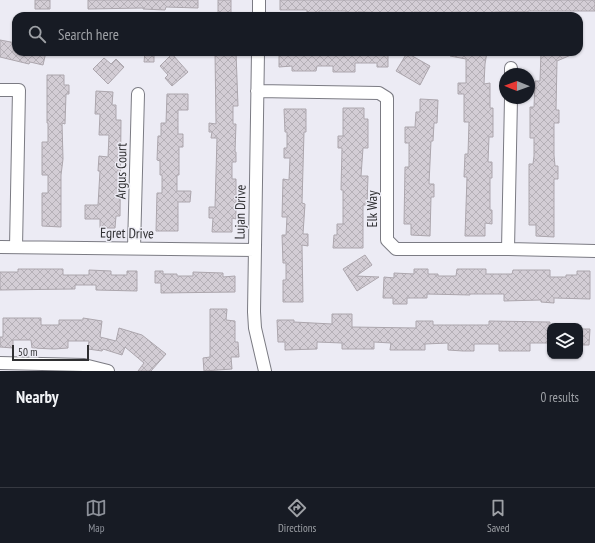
<!DOCTYPE html>
<style>
body{margin:0;font-family:"PT Sans Narrow",sans-serif;background:#242831;color:#f1f3f6}
.controls{position:absolute;right:12px;bottom:12px;display:grid;overflow:hidden;border-radius:8px;box-shadow:0 1px 3px #0004}
.controls button{width:36px;height:36px;display:grid;place-items:center;padding:0;border:0;border-bottom:1px solid #363941;background:#171b24;color:#f1f3f6;font:20px sans-serif}
.compass{position:absolute;left:499px;top:68px;width:36px;height:36px;border-radius:50%;background:#171b24;box-shadow:0 1px 3px #0004;rotate:271deg}
.scale{position:absolute;left:12px;bottom:10px;width:77px;box-sizing:border-box;padding-left:4px;border:2px solid #2f2f32;border-top:0;font-size:11px;line-height:14px;white-space:nowrap;color:#2f2f32;-webkit-text-stroke:3px #ecebf4;paint-order:stroke}
.list{margin:0;padding:0;list-style:none}
h2{display:flex;justify-content:space-between;align-items:center;height:52px;margin:0;padding:0 16px;font-size:17px}
h2 small{font-size:13px;font-weight:400;color:#9ea1a6}
.icon{flex:none;width:22px;height:22px;fill:none;stroke:currentColor;stroke-width:2;stroke-linecap:round;stroke-linejoin:round}
.map{position:relative;flex:none;width:595px;height:371px;overflow:hidden}
.search{position:absolute;background:#171b24;box-shadow:0 1px 3px #0004;left:12px;right:12px;top:12px;height:44px;display:flex;align-items:center;gap:10px;box-sizing:border-box;padding:0 14px;border-radius:12px;color:#9ea1a6;font-size:15px}
.sheet{height:116px;background:#171b24}
nav{display:flex;justify-content:space-around;align-items:center;box-sizing:border-box;height:56px;border-top:1px solid #363941;background:#171b24;font-size:11px;color:#9ea1a6}
nav a{display:grid;justify-items:center;gap:2px}
nav .on{color:#8c9099}
.map>svg:first-child{display:block}
.building{fill:url(#building-cross-hatch);stroke:#aca6ad}
.lines{fill:none;stroke-linecap:round;stroke-linejoin:round}
.street-casing{stroke:#7b7b83;stroke-width:14}
.street{stroke:#fff;stroke-width:12}
.labels{text-anchor:middle;dominant-baseline:central;stroke-width:3;stroke-linejoin:round;paint-order:stroke}
.street-label{font-size:14px;fill:#2f2f32;stroke:#ecebf4}
</style>
<div class="map">
<svg width="595" height="371" viewBox="0 0 595 371">
<defs>
<pattern id="building-cross-hatch" width="8" height="8" patternUnits="userSpaceOnUse"><rect width="8" height="8" fill="#d3cdd5"/><path d="M0 0l8 8M0 8l8-8" fill="none" stroke="#b5b0b7"/></pattern>
</defs>
<rect width="100%" height="100%" fill="#ecebf4"/>
<path class="building" d="M35 0H50V9H35Z
M88 0H198V8L166 7 165 10 143 9V8L88 9Z
M218 0H231V16H218Z
M280 0H595V11H528V12H496L490 13V16H459V12L443 13 414 12V14L358 12V16H346V11H319V14H307V10H280Z
M0 40 16 43V52H46L43 65 30 62 29 64 0 57Z
M145 52H154V62H144Z
M215 52H236L238 106H233V124H236L235 152H236V162H232V179H236V219L232 218V232H212L213 218H209V207H215L217 138H211L212 132H209V123L216 124Z
M279 52H388V67H377V63H355V72H333V66H317L316 71H292V66L279 67Z
M450 52H487L485 64 484 84 490 83V108H493V137H489L488 162H492V178H490V210H492V224L485 223V236H465L467 177H464L465 154H468L469 122H464V94H458V83H466V59L450 56Z
M541 52H578L557 61 556 110H559V123H554V155L555 166H558V179H554V237L536 236V225H529V164H533L534 156V138H530V107H534L535 81H540Z
M407 53 430 66 420 85 396 71Z
M172 54 188 72 172 86 165 78 168 75 160 66Z
M104 58 111 64 116 59 124 67 108 84 93 69Z
M47 75H64V85H69V94H66L65 124 62 123 63 159 61 175V227L42 226V193H48V175H42V142H48V123H47Z
M96 91 113 92 112 105H116V120H121L120 216H116L115 228H100V219H85V205H98L100 171H98L99 156 108 157 109 135H99L100 114H95Z
M167 94H188V110H178V134H183V147H179V175H177V191H191L190 202H178V231H156L157 193H162V175H160V161L157 160 158 136H161V123H166Z
M420 99 438 100 437 123H434L433 141H431L429 184H434V197H431L430 236 411 235V224H404L405 167H409V143H405V127H415L416 112H420Z
M343 108H364V119H368V148H363L361 176H368L367 205H363V248H333L334 235H337V224H343V190H341L342 148H338V136H343Z
M284 109H306V132H304L302 203 305 204 303 234H308V246L302 245 303 302H283V280H286V263H283L282 235H286L287 217H282L283 179 289 180 290 158H284V148H287V132H285Z
M365 255 372 265 356 276 379 277 357 291 343 269Z
M18 269H63V275H89V270L111 271V275H127V271H137V291L96 290V285H75V289L0 290V272H18Z
M414 269H428V274H438V276H456L457 269H486V274H512L513 270H550V277H566V275H577V271H590V299L554 298V303L541 302V300L504 301V294H470V295L427 294V298H407V304H393V298H383L384 277 394 278V273L414 274Z
M155 271H163V274H177V276H193V272L223 273V277L235 276V292L161 293V283H155Z
M210 309H227L226 320 235 321V342H238L239 357H231L232 369 204 371 203 358 210 357Z
M332 314H352V327L416 328V321H433V325H489V321L550 322V343H530V351H499V344H474V351H463L448 350V343L425 344V350H390L391 343 374 342V349H342V343L317 342V349L285 350V342H278L277 320H294V322L332 324Z
M3 318H41V325H59V320H83V318L102 321 100 337 116 341 119 328 142 335 166 354 151 371H138L144 363 125 347 122 355 103 349 102 351 88 349 89 341H68V348L54 349 32 348 31 340H13V348L0 347V337H3Z
M580 329H590L589 345H580Z"/>
<g class="lines">
<g class="street-casing">
<path id="street" d="M259 16V0
M258 52 254 312 255 328 265 371
M511 74V68
M0 90H19L16 247
M257 91 379 93 387 98V240L396 249H508L595 251
M0 247 255 250
M134 248 138 94
M508 249 511 98
M0 363 84 365 108 371"/>
</g>
<use href="#street" class="street"/>
</g>
<g class="labels">
<g class="street-label">
<text transform="translate(121 171) rotate(-89)">Argus Court</text>
<text transform="translate(372 209) rotate(-90)">Elk Way</text>
<text transform="translate(240 212) rotate(-89)">Lujan Drive</text>
<text transform="translate(127 233) rotate(1)">Egret Drive</text>
</g>
</g>
</svg>
<div class="controls">
<button><svg class="icon" aria-label="layers" viewBox="0 0 24 24"><path d="M12 4l9 5-9 5-9-5zM3 14l9 5 9-5"/></svg></button>
</div>
<svg class="compass" viewBox="-18 -18 36 36"><path d="M0-13l5 13h-10z" fill="#e53935"/><path d="M0 13l5-13h-10z" fill="#9ea1a6"/></svg>
<div class="scale">50 m</div>
<div class="search"><svg class="icon" aria-label="search" viewBox="0 0 24 24"><circle cx="10" cy="10" r="6"/><path d="M15 15l6 6"/></svg>Search here</div>
</div>
<section class="sheet">
<h2>Nearby<small>0 results</small></h2>
<ul class="list">
</ul>
</section>
<nav>
<a class="on"><svg class="icon" aria-label="map" viewBox="0 0 24 24"><path d="M3 6l6-2 6 2 6-2v14l-6 2-6-2-6 2zM9 4v14M15 6v14"/></svg>Map</a>
<a><svg class="icon" aria-label="directions" viewBox="0 0 24 24"><path d="M12 3l9 9-9 9-9-9zM9 14v-3h6M13 9l2 2-2 2"/></svg>Directions</a>
<a><svg class="icon" aria-label="saved" viewBox="0 0 24 24"><path d="M7 4h10v16l-5-4-5 4z"/></svg>Saved</a>
</nav>
